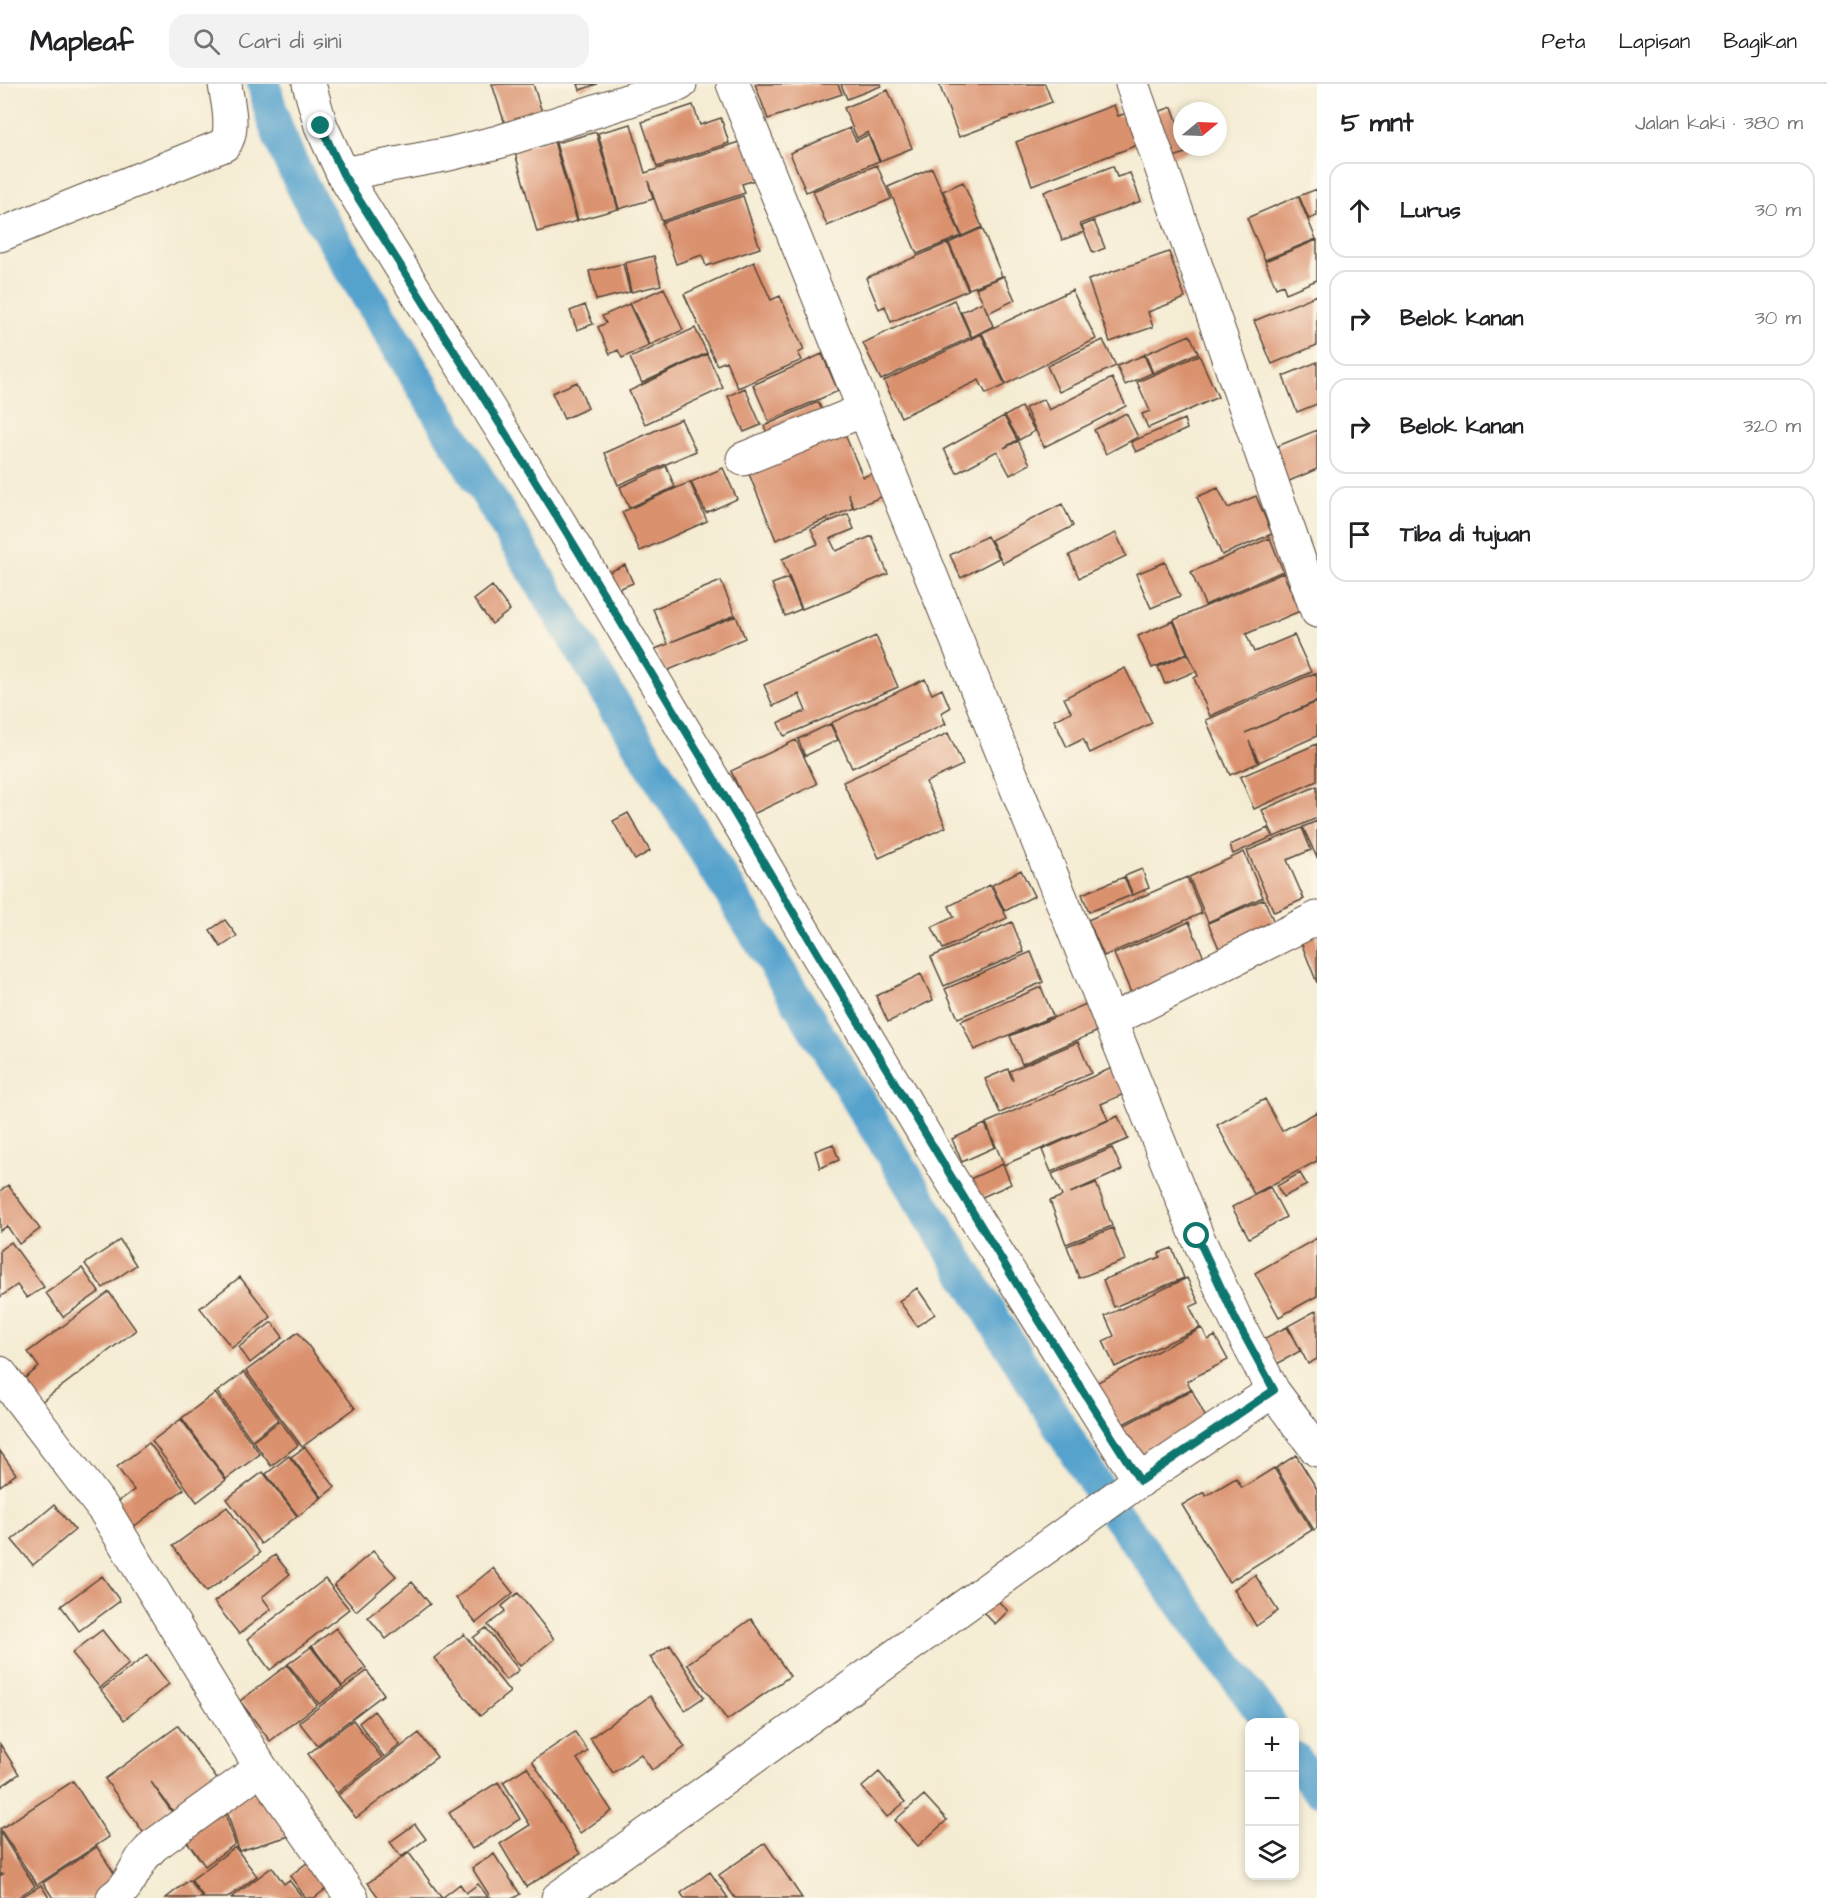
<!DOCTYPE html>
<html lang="id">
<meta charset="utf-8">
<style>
body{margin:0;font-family:"Architects Daughter",sans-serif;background:#f2f2f2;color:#202124}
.controls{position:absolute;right:18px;bottom:18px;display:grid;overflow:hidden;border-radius:12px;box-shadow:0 3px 9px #0003}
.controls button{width:54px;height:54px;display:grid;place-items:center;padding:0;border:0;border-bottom:2px solid #e0e0e0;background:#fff;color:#202124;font:30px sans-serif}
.compass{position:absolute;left:1173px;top:18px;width:54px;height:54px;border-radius:50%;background:#fff;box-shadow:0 3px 9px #0003;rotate:71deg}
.stop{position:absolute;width:18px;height:18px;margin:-14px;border:4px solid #0f766e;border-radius:50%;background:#fff}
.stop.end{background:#0f766e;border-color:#fff;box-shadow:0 2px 6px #0008}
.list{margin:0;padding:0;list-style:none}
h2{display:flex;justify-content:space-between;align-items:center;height:78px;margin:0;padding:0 24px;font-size:26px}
h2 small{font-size:20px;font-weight:400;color:#757577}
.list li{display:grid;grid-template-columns:39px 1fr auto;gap:18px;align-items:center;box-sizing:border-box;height:96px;margin:0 12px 12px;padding:0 12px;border:2px solid #e0e0e0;border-radius:18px}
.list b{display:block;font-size:22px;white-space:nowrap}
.list em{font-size:20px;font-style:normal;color:#757577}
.icon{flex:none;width:33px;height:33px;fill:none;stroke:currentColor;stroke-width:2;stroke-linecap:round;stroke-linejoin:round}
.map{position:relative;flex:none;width:1317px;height:1814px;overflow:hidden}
header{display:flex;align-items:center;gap:36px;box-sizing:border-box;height:84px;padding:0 30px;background:#fff;border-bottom:2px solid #e0e0e0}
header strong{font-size:28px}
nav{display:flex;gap:33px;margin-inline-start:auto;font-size:21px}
.search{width:420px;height:54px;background:#f2f2f2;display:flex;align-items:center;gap:15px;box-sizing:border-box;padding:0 21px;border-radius:18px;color:#757577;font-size:22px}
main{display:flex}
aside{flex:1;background:#fff}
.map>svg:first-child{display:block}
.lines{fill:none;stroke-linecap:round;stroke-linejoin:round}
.canal{stroke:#54a2cd;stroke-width:34}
.building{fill:#da916e}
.minor-casing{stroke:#574739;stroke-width:35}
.minor{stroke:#fff;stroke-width:33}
.route{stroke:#0f766e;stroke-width:8}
</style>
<header>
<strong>Mapleaf</strong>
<div class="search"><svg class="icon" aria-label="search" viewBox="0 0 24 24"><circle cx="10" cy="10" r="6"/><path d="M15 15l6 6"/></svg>Cari di sini</div>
<nav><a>Peta</a><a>Lapisan</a><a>Bagikan</a></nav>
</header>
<main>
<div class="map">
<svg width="1317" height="1814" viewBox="0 0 1317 1814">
<rect width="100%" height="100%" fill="#fcf5e5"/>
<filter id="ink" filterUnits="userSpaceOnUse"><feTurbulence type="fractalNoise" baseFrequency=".0167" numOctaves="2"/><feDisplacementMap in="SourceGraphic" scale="12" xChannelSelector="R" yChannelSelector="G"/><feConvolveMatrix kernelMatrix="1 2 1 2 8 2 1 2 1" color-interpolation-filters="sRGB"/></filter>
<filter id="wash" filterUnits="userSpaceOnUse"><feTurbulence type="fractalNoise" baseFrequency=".008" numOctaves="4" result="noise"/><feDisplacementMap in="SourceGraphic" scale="24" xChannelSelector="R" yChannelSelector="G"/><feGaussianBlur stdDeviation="1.35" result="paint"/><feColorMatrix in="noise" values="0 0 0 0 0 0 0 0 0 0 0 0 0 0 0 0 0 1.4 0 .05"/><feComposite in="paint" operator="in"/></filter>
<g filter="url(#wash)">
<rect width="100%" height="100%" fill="#f4ecd3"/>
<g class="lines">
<path class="canal" d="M264 0C273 45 291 80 312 120L619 628 1101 1409 1269 1638
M1294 1674 1317 1704"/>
</g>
<g id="blocks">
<path class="building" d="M492 0H533L542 28 505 40Z
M578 0H597L580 6Z
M755 0H838L842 10 768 35Z
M841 0H881V2L847 15Z
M939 0H1045L1052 18 959 53Z
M888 6 912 64 880 77 868 48 857 54 844 24Z
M693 21 700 41 721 34 729 59 657 83 642 38Z
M1114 21 1118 32 1136 26 1148 57 1032 101 1016 58Z
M1172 23 1182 50V63H1187L1188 68 1171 74 1155 29Z
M631 40 645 89 748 55 761 94 742 100 745 109 662 137 648 97 653 115 619 125 598 49Z
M850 44 856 57 868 51 879 77 806 108 790 69Z
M596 48 618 125 578 136 556 59Z
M553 54 577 137 537 148 514 65Z
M877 81 891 115 827 142 813 107Z
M1113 82 1117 93 1130 89 1141 117 1080 140 1084 148 1062 156 1044 108Z
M932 84 961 152 917 170 888 103Z
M963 98 982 143 962 152 943 107Z
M1317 105V132L1309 135 1299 112Z
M743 112 760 164 706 182 702 171 676 180 662 139Z
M1298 112 1316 155 1265 176 1247 134Z
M1094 137 1105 164 1093 169 1082 142Z
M982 144 1002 192 969 205 949 159Z
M1317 156V196L1286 209 1283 201 1276 204 1265 177Z
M948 159 968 206 891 238 885 222 879 225 866 194Z
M1169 168 1185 214 1148 228 1153 243 1110 258 1088 196Z
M654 172 661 201 631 208 625 179Z
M754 178 771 216 780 212 804 266 798 269 802 276 738 304 726 277 717 281 684 210Z
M623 180 630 208 596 216 589 187Z
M1004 192 1015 216 988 229 984 221 993 242 972 253 961 228 983 218 976 204Z
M664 204 683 246 650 261 630 219Z
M1072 206 1096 255 1006 300 982 249Z
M1317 211V261L1272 280 1254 237Z
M954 216 971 253 881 296 863 259Z
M629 220 649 262 622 274 618 266 610 270 598 243 606 239 602 232Z
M585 221 593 240 577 246 570 227Z
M695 244 707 269 642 299 630 274Z
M981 250 1005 301 986 310 979 296 901 333 884 297Z
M1190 251 1198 269 1153 289 1145 270Z
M1103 256 1116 282 1059 308 1047 282Z
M707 270 723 304 645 340 629 307Z
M822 270 838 307 769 337 753 301Z
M1144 271 1152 289 1125 301 1117 282Z
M1199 271 1218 313 1148 344 1142 330 1150 327 1137 298Z
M1317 278V320L1297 328 1283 292Z
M1112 294 1126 322 1044 363 1025 324 1044 315 1049 326Z
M577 298 588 324 564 335 552 309Z
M745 304 761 341 744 348 728 312Z
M818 318 825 332 770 356 764 342Z
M1021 323 1035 347 1019 356 1005 332Z
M1126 329 1138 353 1106 370 1094 346Z
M1004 332 1017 356 1004 364 1018 357 1030 380 1010 391 997 367 957 389 944 365Z
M681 335 696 367 618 401 605 369Z
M1184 335 1187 345 1136 368 1131 358Z
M843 346 863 393 883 385 893 408 854 424 848 409 853 424 776 456 747 385Z
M1317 346V385L1287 398 1273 364Z
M666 382 675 403 629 424 620 403Z
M723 384 737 415 706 429 691 398Z
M690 398 707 437 640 467 622 428Z
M1218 404 1228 424 1256 412 1272 450 1222 471 1197 413Z
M1062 420 1073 442 1003 479 991 456Z
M848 430 854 445 830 455 836 467 872 452 888 490 802 525 782 475 818 460 811 445Z
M1116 449 1126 472 1079 494 1069 471Z
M987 452 999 474 961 494 950 471Z
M1270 454 1283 487 1205 521 1191 488Z
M1165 478 1180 512 1151 524 1136 490Z
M625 481 633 499 616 506 609 488Z
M1283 489 1300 527 1246 550 1254 568 1294 551 1311 588 1210 632 1194 594 1198 592 1196 587 1165 600 1158 583 1187 570 1195 585 1174 536Z
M788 494 801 525 785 532 772 500Z
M721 497 735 531 671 558 736 532 745 554 664 588 655 565 668 560 653 525Z
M492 502 510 526 492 540 474 516Z
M1173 537 1187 569 1152 584 1138 552Z
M876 552 898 603 784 652 778 639 806 627 799 610 773 622 764 601Z
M1125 584 1152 639 1090 669 1083 655 1067 663 1054 636 1071 628 1064 614Z
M1315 589 1317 593V617L1245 649 1317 618V652L1259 678 1249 657 1258 679 1230 691 1206 636Z
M925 595 932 610 942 605 950 624 941 629 946 640 852 684 831 639Z
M830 640 838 656 805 672 798 655Z
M948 649 963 681 926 698 946 743 879 774 843 698Z
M796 656 817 700 751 731 731 687Z
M1317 660V697L1254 725 1240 693Z
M1317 702V734L1274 753 1262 726Z
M628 729 650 767 635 776 613 737Z
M1317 737V774L1303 743Z
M1268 744 1272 753 1233 770 1230 761Z
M1302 744 1311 766 1287 776 1304 815 1274 828 1247 767Z
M1244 768 1263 813 1208 838 1189 793Z
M1142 785 1149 804 1133 811 1125 792Z
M1021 786 1034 812 1005 827 992 801Z
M1124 793 1132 811 1089 828 1082 810Z
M1187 793 1202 829 1104 872 1088 836Z
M990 801 1007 834 943 865 932 843 954 833 949 822Z
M1264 815 1277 845 1221 869 1208 839Z
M225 836 237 852 221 863 210 846Z
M1012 838 1024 868 944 902 931 873Z
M1189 838 1207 881 1133 913 1114 870Z
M1317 849V899L1300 856Z
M1031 868 1043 898 958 934 945 905Z
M921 890 933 916 888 938 876 912Z
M1041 903 1053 932 974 966 961 937Z
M1091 918 1103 945 1022 980 1010 952Z
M1078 958 1091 989 1000 1029 985 995 1008 985 1013 997 1010 987Z
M1112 984 1124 1010 1101 1020 1108 1036 1004 1081 986 1039Z
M1265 1015 1282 1047 1317 1028V1077L1254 1110 1217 1041Z
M1118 1032 1128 1055 1051 1088 1042 1066Z
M985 1040 995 1063 962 1078 952 1055Z
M833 1060 839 1076 820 1084 815 1067Z
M1112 1064 1122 1086 1070 1109 1096 1099 1112 1142 1066 1160 1050 1117 1062 1112 1052 1090Z
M1003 1080 1011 1100 978 1115 970 1095Z
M1300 1089 1307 1101 1283 1113 1277 1102Z
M8 1101 40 1145 19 1160 7 1142 0 1147V1107Z
M1270 1103 1286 1133 1249 1154 1232 1123Z
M1113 1144 1125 1176 1079 1194 1067 1162Z
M1317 1154V1212L1279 1233 1255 1189Z
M120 1156 136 1181 103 1204 85 1180Z
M11 1158 44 1203 27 1214 17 1201 0 1213V1166Z
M1172 1164 1184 1194 1114 1223 1103 1196 1160 1173 1159 1169Z
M82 1184 99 1208 63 1233 46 1209Z
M240 1193 271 1233 232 1264 200 1224Z
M1187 1194 1199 1219 1190 1223 1200 1244 1115 1283 1103 1257 1114 1252 1105 1232Z
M917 1204 935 1230 917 1242 899 1217Z
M109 1208 136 1246 37 1321 20 1298 39 1283 28 1268Z
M1317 1226V1275L1308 1280 1288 1242Z
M272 1238 283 1253 250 1279 239 1263Z
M1287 1243 1300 1267 1277 1280 1263 1255Z
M1202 1244 1208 1256 1215 1252 1228 1276 1187 1297 1191 1305 1117 1343 1094 1300Z
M298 1248 355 1324 302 1363 246 1287Z
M244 1288 279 1335 252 1356 217 1308Z
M1192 1306 1210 1342 1140 1378 1121 1343Z
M215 1309 260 1370 226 1395 182 1334Z
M181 1335 226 1396 197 1418 152 1357Z
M280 1337 298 1361 271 1382 253 1357Z
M149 1359 184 1405 125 1449 108 1425 134 1406 117 1383Z
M305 1363 335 1403 322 1413 291 1373Z
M0 1367 16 1390 0 1402Z
M1296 1371 1317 1405V1444L1314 1446 1276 1384Z
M289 1372 321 1414 298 1432 266 1390Z
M1274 1384 1312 1446 1229 1498 1182 1421 1204 1408 1206 1412 1236 1394 1242 1404Z
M263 1388 297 1432 261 1460 227 1415Z
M54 1421 75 1446 33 1481 12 1456Z
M227 1423 260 1469 206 1508 173 1462Z
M373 1467 396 1492 356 1527 334 1501Z
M275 1471 290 1490 262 1513 271 1525 239 1550 214 1518Z
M493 1484 513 1509 476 1539 456 1514Z
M1255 1491 1278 1527 1256 1542 1234 1505Z
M102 1492 120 1517 79 1547 61 1522Z
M325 1495 349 1525 270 1586 247 1555Z
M412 1498 430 1520 386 1555 368 1533Z
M518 1509 554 1555 520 1582 488 1541 505 1527 502 1522Z
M996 1515 1008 1527 995 1540 983 1528Z
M751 1535 790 1592 727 1636 687 1580Z
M336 1544 366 1584 342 1602 312 1562Z
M486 1544 519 1586 506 1596 473 1554Z
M102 1546 129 1580 100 1604 72 1569Z
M464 1550 510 1608 480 1632 434 1574Z
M670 1561 704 1613 685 1626 650 1573Z
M311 1563 342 1603 319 1620 288 1580Z
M147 1571 169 1600 124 1636 101 1606Z
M287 1581 317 1621 270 1657 240 1617Z
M367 1587 384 1610 317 1661 299 1638Z
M650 1612 685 1663 652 1686 641 1670 613 1689 590 1654Z
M374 1627 400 1661 384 1673 359 1639Z
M353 1636 382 1674 337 1709 308 1670Z
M178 1642 225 1706 181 1738 151 1698 174 1731 146 1752 105 1695Z
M575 1648 588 1667 577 1675 612 1727 580 1749 532 1677Z
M419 1649 437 1673 356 1734 338 1711Z
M0 1660 19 1690 0 1703Z
M527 1683 580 1770 526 1803 500 1760 530 1741 503 1698Z
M879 1688 905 1718 887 1733 862 1703Z
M73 1697 109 1753 37 1801 0 1745Z
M498 1698 520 1735 472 1765 449 1729Z
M261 1706 293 1751 239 1767 224 1717Z
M924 1711 947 1736 918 1762 895 1736Z
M223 1722 235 1760 205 1782 183 1752Z
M415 1740 426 1755 401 1773 390 1758Z
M0 1748 35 1802 17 1814H0V1792L3 1790H0Z
M765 1759 802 1814H735L719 1791Z
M97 1763 122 1801 103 1814H53L43 1799Z
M235 1763 257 1792 227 1814H204L191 1796Z
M409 1769 441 1813 440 1814H379L368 1799Z
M494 1770 520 1810 514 1814H491L472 1784Z
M308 1778 327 1804 314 1814H306L290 1792Z
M272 1783 284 1800 289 1796 303 1814H231Z
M710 1788 728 1814H684L681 1809Z
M189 1796 203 1814H166Z
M460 1800 466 1809 478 1800 488 1813 442 1814Z
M41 1801 49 1814H20Z"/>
</g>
</g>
<g filter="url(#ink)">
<use href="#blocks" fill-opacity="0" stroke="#574739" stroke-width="1.5"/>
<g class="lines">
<g class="minor-casing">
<path id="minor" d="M309 0 321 42 343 90 585 480 951 1095 1140 1397
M733 0 1197 1152 1236 1236 1273 1307 1317 1366
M1132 0 1317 527
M343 90 449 70 498 58 680 0
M0 151 224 61C236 46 227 18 225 0
M743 375 864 326
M1110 937 1317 834
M0 1289 105 1427 261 1684 352 1814
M113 1814C128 1804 131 1792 140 1778 143 1772 149 1767 153 1762L261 1684
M558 1814 1130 1403 1273 1307"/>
</g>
<use href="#minor" class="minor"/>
</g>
</g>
<g class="lines" filter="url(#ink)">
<path class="route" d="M321 42 343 90C425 221 508 351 587 482 771 787 948 1097 1140 1397L1274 1306 1236 1236 1197 1152"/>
</g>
</svg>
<div class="controls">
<button>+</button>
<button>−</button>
<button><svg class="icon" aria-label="layers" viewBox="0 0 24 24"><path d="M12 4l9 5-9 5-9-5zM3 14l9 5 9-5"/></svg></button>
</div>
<svg class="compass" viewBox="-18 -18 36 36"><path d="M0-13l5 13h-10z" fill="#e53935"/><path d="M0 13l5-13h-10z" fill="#757577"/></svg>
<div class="stop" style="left:1197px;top:1152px"></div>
<div class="stop end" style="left:321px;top:42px"></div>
</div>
<aside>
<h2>5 mnt<small>Jalan kaki · 380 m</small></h2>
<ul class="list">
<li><svg class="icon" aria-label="ahead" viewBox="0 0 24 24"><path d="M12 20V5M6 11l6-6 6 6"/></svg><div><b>Lurus</b></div><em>30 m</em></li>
<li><svg class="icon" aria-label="right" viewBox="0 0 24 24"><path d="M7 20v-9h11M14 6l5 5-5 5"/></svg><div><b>Belok kanan</b></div><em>30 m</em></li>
<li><svg class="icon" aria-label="right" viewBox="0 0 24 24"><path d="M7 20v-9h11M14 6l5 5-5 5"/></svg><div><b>Belok kanan</b></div><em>320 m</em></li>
<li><svg class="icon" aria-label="arrive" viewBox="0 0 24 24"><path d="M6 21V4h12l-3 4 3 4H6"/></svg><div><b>Tiba di tujuan</b></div></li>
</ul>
</aside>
</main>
